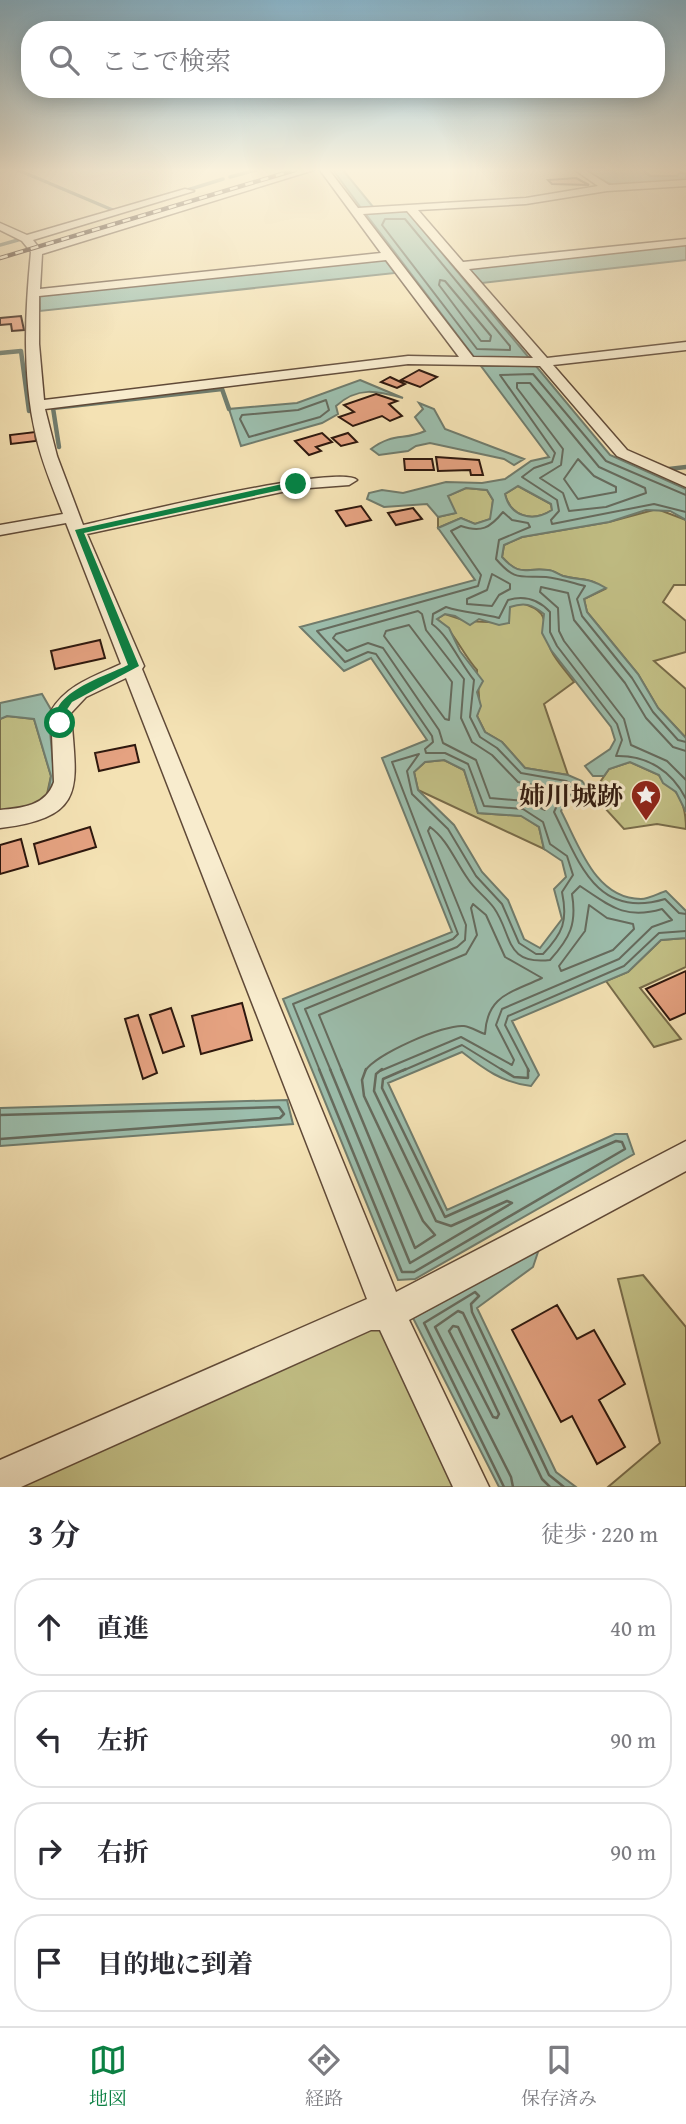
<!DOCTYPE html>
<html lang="ja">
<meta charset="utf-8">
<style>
body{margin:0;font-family:"Gentium Book Plus","Noto Serif JP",serif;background:#f7f7f7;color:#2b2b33}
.stop{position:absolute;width:21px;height:21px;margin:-16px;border:5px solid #0b8043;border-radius:50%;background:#fff}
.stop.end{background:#0b8043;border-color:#fff;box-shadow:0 2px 7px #0008}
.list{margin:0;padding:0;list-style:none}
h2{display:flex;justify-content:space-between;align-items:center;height:91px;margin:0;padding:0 28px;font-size:30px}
h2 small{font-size:23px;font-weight:400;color:#7c7c81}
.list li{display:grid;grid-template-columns:46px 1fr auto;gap:21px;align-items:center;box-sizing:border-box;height:98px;margin:0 14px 14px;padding:0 14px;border:2px solid #e1e1e2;border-radius:28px}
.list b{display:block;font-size:26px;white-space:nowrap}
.list em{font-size:23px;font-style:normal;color:#7c7c81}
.icon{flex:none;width:38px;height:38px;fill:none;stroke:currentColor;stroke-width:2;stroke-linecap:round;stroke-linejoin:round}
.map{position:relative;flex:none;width:686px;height:1487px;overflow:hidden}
.search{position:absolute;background:#fff;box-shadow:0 4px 18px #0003;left:21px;right:21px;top:21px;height:77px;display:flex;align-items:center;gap:18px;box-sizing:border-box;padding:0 24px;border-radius:28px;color:#7c7c81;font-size:26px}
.sheet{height:539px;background:#fff}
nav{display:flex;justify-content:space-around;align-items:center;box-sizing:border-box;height:98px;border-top:2px solid #e1e1e2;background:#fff;font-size:19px;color:#7c7c81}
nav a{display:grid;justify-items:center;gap:4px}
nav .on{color:#0b8043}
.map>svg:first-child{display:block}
.green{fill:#c3c187;stroke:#786c4a;stroke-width:2}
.water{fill:#9cbead;stroke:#707c6d;stroke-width:2;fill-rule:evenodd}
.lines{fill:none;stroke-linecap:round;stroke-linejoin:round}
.shore-far1{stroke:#656b5e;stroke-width:2}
.shore{stroke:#656b5e;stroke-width:2.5}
.stream-far1{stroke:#707c6d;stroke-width:3.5}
.stream{stroke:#707c6d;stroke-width:4.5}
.building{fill:#e5a281;stroke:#2e180e;stroke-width:2}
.minor-casing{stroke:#604a38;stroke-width:3}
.minor{fill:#f8ecce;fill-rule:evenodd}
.rail-casing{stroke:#2e180e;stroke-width:4.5}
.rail{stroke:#f8ecce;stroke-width:2.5;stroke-dasharray:8;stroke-linecap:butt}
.route{fill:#0b8043}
.labels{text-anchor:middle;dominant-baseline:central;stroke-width:6;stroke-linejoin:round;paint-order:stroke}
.poi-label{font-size:26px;font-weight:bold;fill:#2e180e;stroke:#f8ecce;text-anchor:end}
</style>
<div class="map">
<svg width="686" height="1487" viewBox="0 0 686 1487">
<rect width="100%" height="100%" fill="#f4e2b4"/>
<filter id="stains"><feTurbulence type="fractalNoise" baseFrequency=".00286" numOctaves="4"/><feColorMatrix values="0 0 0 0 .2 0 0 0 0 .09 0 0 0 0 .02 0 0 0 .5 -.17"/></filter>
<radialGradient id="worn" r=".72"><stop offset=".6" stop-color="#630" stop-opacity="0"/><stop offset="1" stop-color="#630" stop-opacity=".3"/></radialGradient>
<path class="green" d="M518 486 551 504 552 510C532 523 510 516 505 494Z
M466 488 487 490 493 500 491 519 475 524 461 518 438 528V517L455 513 447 496Z
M657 509 686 520V585H674L663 602 686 621V652L654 661 686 689V738L658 708 638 674 587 612 584 599 605 589C588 576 582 581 563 576 558 574 553 570 547 570 525 567 521 578 502 557L504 545 522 537 609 522Z
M521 603C554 612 540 625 551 650 556 661 567 672 574 682L544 704 568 775 525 768 502 742 485 732 477 716C482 703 477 686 477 670 462 653 454 631 437 619L445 614 466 621 509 623V607Z
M7 716 34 719 51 776 45 803 0 814V719Z
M444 760 464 770 478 813 522 816 539 827 544 849 418 790 414 772 425 762Z
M630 762 659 775C663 784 669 784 675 791 684 801 686 816 686 829L657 824 624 829 592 794 609 769Z
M686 938V967L640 988 681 1039 654 1047 606 981 628 972 661 940Z
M643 1275 686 1327V1487H608L660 1443 618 1279Z
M378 1325 454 1487H13Z"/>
<path class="water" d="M333 170H343L374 208H361Z
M583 170H643L650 176H677L680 172 686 174V181L614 186Z
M407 211 530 359 474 357 365 213Z
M686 245V260L482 283 468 268Z
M385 260 395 273 40 311V295Z
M481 366H536L610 455 686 489V520L670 511 646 510 609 522 522 537 504 545 502 557C521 578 525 567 548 570 553 570 558 574 563 576 582 581 588 577 606 588L584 599 587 612 638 674 658 708 686 738V812L676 792 663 783 659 775 630 762 609 769 604 776H593L585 766 610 749 615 740 611 727 551 650 542 633 544 614C532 604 524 602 510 607L509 623 499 625 479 619 470 625 455 616 445 614 437 619 449 628 460 651 483 681 477 692 481 706 477 716 485 732 502 742 525 768 568 775 582 781 592 794 565 803 561 811C579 845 595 899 641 899 649 899 659 893 666 891L686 911V938L661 940 628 972 512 1021 539 1075 531 1086C503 1083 484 1069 462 1052L388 1083 447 1210 615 1134H627L634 1154 415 1279 398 1280 283 999 452 932 382 758 427 740 371 658 344 671 300 627 475 580 438 528 461 518 475 524 490 519 493 500 487 490 466 488 448 496 456 513 438 517 427 504 384 507 367 499 369 493 382 490 403 493 446 482 482 483 505 479 531 461 549 457ZM518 486 551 504 552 510C532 523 510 516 505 494ZM444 760 464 770 478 813 521 816 539 827 544 849 562 861 566 877 554 889 562 919 540 948 524 939 508 900 482 872 454 825 418 790 414 772 425 762Z
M360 380 403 398C377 391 358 386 336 406L338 414 322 423 241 446 229 409 297 403Z
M419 403 434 409 445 429 524 459 514 465 504 459 430 443 416 446 408 451 379 455 371 449C394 432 403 441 425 431L415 417 423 409Z
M42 694 53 713 50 731 55 785 48 794 51 776 34 719 7 716 0 719V703Z
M287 1100 293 1124 0 1146V1108Z
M539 1249 533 1267 477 1308 556 1472 576 1487H499L413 1318Z"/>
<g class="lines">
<path class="shore-far1" d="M385 219H405L510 346V350L477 349 382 225Z
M440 280 445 281 491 336 490 341H481L439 285Z
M517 383H530L599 467 645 488 646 493 606 507 569 511 563 493 540 478 561 465 563 449 517 388Z
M326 400 329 410 320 417 249 437 240 419 242 415 298 410Z
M578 459 594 476 616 487V492L578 499 564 479Z
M686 495 606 461 533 374 500 375 555 453 552 462 534 468 522 477 557 500 559 511 551 520 552 524 654 504 686 512
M492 574 510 584V589L499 595 492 606 467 604V599L487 590Z
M418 611 422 614 426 630 464 679 461 718 472 742 492 755 518 782 553 789 545 810 525 801 490 798 476 760 443 743 439 730 383 648 368 643 347 651 333 638 336 634Z
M409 625 452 682 449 720 445 719 384 636 386 631Z
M686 751 673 747 646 718 625 683 574 620 568 593 541 587 540 592 558 608 559 631 564 641 624 719 631 745 667 761 686 780
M686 799C672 771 647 755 616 756L622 740 617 724 557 646 550 632V612C538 599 525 595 508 600L499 618C480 613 464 613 446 607L433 614 432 624C449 636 460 663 474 680L470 717 480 737 497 748 521 773 566 781 577 787 576 792 560 799 554 812C579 862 596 920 665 899L679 913 686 914
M589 905 607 918 633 924 634 929 613 950 561 971 559 966 585 931Z
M320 1071 293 1004 453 939 458 934 392 762 419 754 407 771 412 794 448 829 476 876 502 904 519 943 536 954H543C563 933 568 921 562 892L573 875 567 856 550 844 543 822 523 809 484 806 468 764 445 753H426L425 749 433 742 432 736 376 654 368 652 345 662 317 631 478 586 481 575 451 531 461 526C481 533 490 528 503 512L512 520 528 523 530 527 499 540 496 559C515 581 519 576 546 577 558 578 573 583 585 586L577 599 582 616 632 678 653 712 678 740 686 742
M331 1071 305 1009 457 947 465 940 466 925 428 831 430 827C448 840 455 861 468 879 475 890 486 897 494 908 513 935 504 965 550 960 570 938 577 924 572 894L580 886C610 906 625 920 662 909L672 920 652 927 619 959 502 1009 496 1025 514 1060 512 1065 461 1037 380 1071
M342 1071 319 1015 466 954 477 935 471 908 473 904 486 915 505 957 542 978C511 993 487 995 485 1034 478 1032 472 1027 464 1026 444 1024 376 1054 365 1071
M402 1071 462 1045 504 1071
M529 1071 505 1025 508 1016 624 966 659 933 686 931"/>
<path class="shore" d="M319 1069 402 1272H414L625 1149 622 1142 616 1141 445 1217 382 1088 383 1079 406 1069
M330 1069 410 1263 512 1203 507 1201 451 1226 436 1221 374 1091 376 1074 382 1069
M341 1069 415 1248 435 1235 423 1221 364 1096 362 1080 366 1069
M501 1069 514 1077 528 1078V1069
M0 1115 279 1107 284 1114 280 1118 0 1139
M453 1326 458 1327 499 1414 497 1418 493 1417 449 1331Z
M504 1487 424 1323 475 1292 479 1296 471 1304 472 1312 549 1475 564 1487
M513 1487 511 1477 435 1327 458 1311 463 1313 542 1479 550 1487"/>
<path class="stream-far1" d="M18 170 115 211
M230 177 256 170
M181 192 223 179
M0 245 18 240"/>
<path class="stream" d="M0 353 21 351 29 411
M59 447 53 408 222 389 229 409
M669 469 686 467"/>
</g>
<path class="building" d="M576 178 589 185 552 184 548 180Z
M21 316 24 330 12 331 11 324 0 325V318Z
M419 370 437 377 420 387 401 380Z
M390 377 405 384 397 388 381 382Z
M376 394 397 401 389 404 402 416 390 421 382 416 353 426 339 417 354 412 344 405Z
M35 432 36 441 11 444 10 435Z
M322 433 332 442 316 447 321 451 309 455 295 441Z
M348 433 357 442 341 446 332 438Z
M436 457 479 460 483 475H471L470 470 438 471Z
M404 459H432L434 470H405Z
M361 506 371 520 346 526 336 511Z
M413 508 422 519 396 525 388 513Z
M100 640 105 658 55 669 51 651Z
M135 745 139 762 99 771 95 753Z
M90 827 96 847 39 864 34 844Z
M21 839 28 866 0 874V845Z
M686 971V1013L670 1020 646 989Z
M242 1003 252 1040 201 1054 192 1016Z
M171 1008 184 1046 163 1053 150 1015Z
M138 1015 157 1073 143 1079 125 1019Z
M557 1305 577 1339 594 1330 625 1384 599 1400 625 1447 597 1464 572 1416 561 1422 512 1330Z"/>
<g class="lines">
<g class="minor-casing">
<path id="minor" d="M300 170H314L42 254 40 289 381 253 320 170H329L358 208 526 198 598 186 575 170H585L609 185 686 180V186L607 191 526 204 418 210 463 262 686 239V245L469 269 547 358 686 342V350L553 365 627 450 686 476V487L617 456 540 366 408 364 45 409 57 456 83 525C119 517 340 463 357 480L349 485 296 489 87 534 144 666 142 669 396 1292 686 1141V1171L409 1320 489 1487H453L380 1330H371L21 1487H0V1460L367 1299 126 678 86 697 71 713C76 786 89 817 0 828V810C22 808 46 806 54 782L51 711C66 685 95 676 121 664L66 523 0 535V525L63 514C53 488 42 463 36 436 22 376 25 313 31 252L22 241 0 230V223L27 235 185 189 194 191 33 240 39 248ZM407 211 533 358 473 357 363 214ZM386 260 459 357 408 356 44 400 39 344V296Z"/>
</g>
<use href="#minor" class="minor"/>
<g class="rail-casing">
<path id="rail" d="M0 258 295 170"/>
</g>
<use href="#rail" class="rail"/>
</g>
<linearGradient id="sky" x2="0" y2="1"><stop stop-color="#89b8d0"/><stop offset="0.45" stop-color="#faf2dd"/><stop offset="1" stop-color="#faf2dd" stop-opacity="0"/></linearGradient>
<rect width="686" height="378" fill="url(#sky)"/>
<path class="route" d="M296 481 299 486 84 533 139 666 72 702 66 711 64 726H56C47 693 104 677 128 665L75 530Z"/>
<defs>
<g id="sight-pin" transform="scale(1.575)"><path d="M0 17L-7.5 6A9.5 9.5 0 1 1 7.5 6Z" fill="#8f2418" stroke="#f8ecce"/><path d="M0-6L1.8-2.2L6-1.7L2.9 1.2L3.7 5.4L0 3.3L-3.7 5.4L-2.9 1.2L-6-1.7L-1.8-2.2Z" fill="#fff"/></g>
</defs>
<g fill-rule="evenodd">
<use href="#sight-pin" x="646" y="795"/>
</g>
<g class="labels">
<g class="poi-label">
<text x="623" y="795">姉川城跡</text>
</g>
</g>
<rect width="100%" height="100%" filter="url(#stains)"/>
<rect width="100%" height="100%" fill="url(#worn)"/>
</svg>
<div class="stop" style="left:60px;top:723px"></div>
<div class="stop end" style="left:296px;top:484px"></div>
<div class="search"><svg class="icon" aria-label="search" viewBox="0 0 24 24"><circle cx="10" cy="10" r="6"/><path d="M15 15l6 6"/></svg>ここで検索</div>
</div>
<section class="sheet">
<h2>3 分<small>徒歩 · 220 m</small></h2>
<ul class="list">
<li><svg class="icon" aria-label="ahead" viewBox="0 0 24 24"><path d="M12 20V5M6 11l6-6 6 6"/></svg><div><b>直進</b></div><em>40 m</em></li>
<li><svg class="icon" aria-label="left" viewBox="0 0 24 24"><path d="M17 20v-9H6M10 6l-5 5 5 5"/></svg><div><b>左折</b></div><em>90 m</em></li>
<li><svg class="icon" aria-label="right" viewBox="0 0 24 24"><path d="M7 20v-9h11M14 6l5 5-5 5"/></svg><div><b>右折</b></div><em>90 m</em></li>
<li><svg class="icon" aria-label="arrive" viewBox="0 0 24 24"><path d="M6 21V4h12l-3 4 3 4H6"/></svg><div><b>目的地に到着</b></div></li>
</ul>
</section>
<nav>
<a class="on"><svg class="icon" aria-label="map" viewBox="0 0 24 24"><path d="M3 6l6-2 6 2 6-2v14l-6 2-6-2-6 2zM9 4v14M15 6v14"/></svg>地図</a>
<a><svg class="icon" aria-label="directions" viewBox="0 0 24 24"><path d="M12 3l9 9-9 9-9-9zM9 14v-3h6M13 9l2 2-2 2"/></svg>経路</a>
<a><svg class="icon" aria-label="saved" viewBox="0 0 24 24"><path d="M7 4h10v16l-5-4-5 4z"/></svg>保存済み</a>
</nav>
